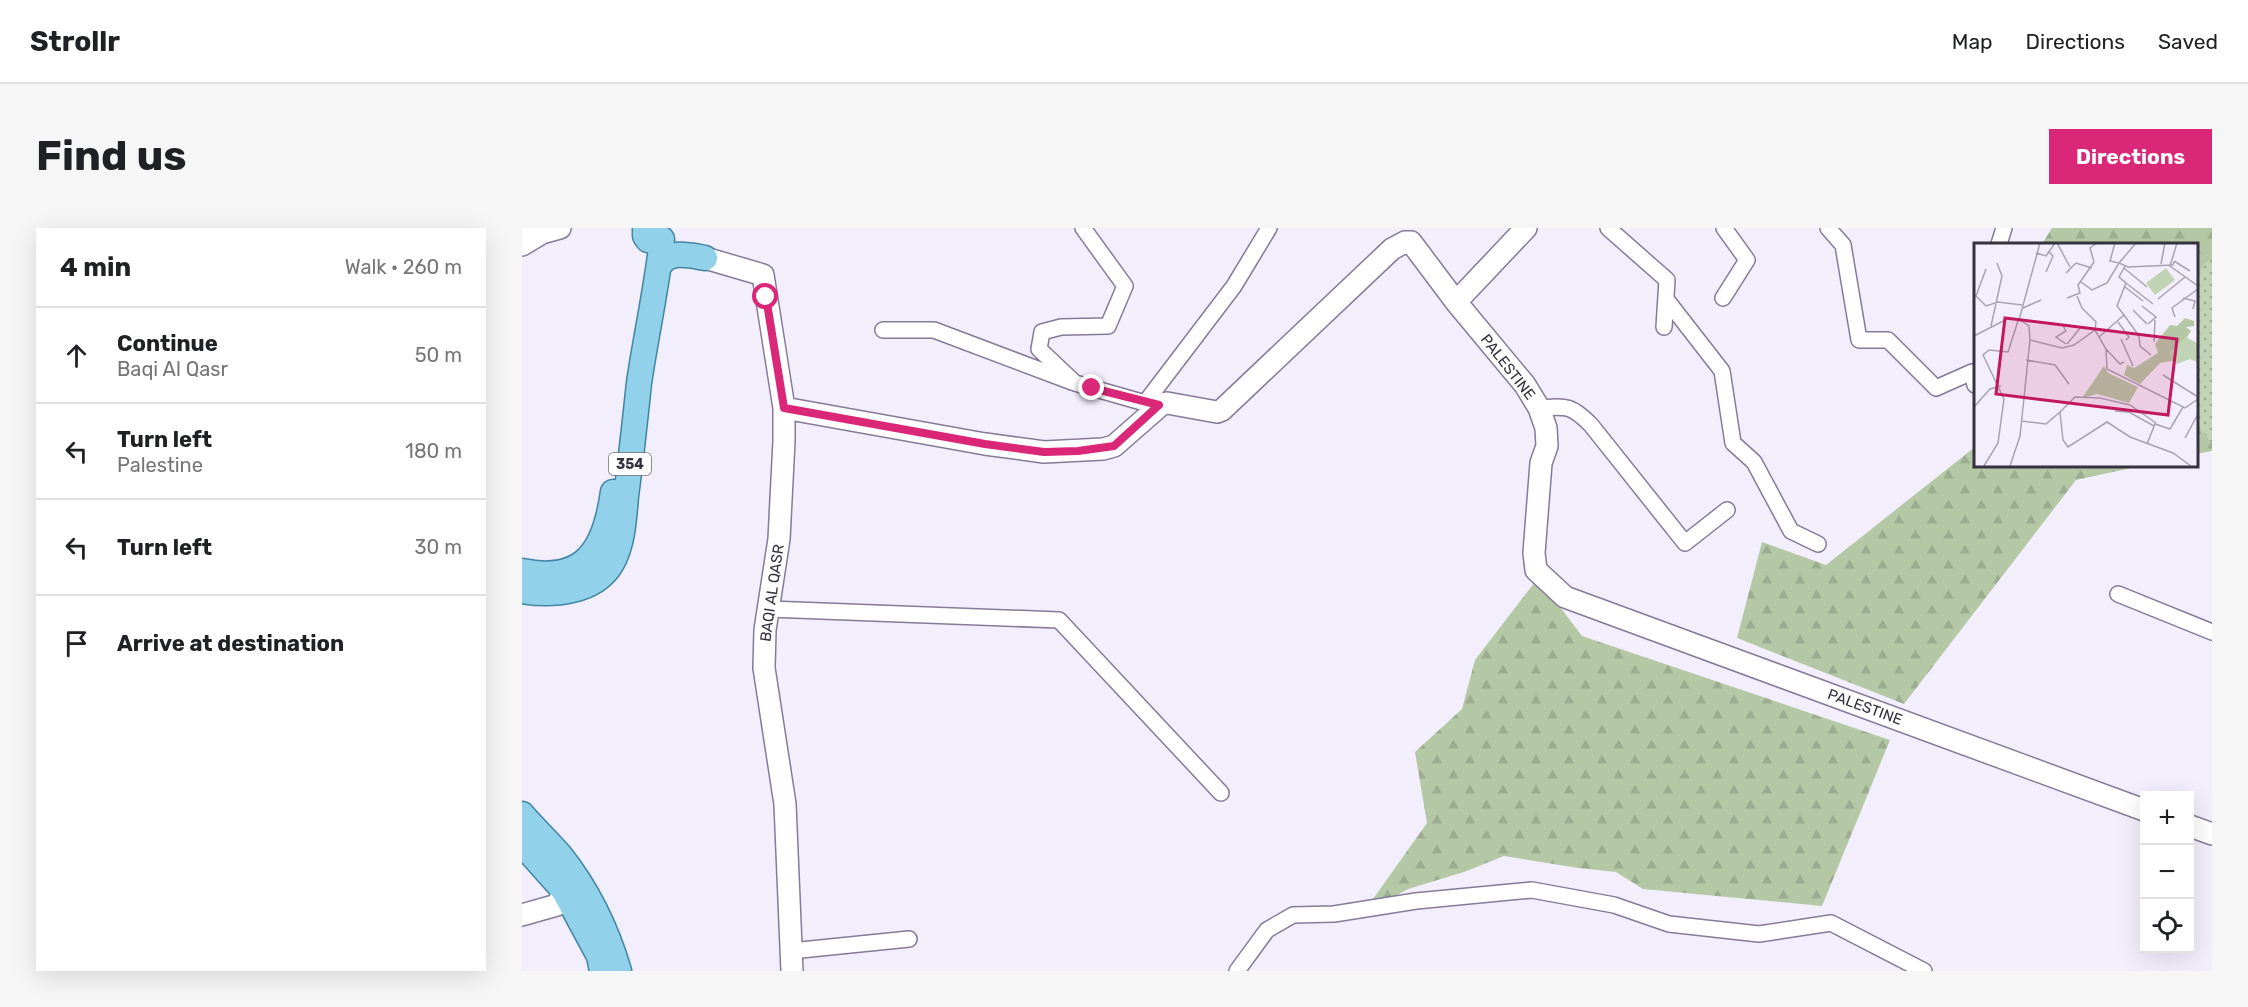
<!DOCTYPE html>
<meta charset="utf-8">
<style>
body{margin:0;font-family:Rubik,sans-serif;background:#f6f6f6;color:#202124}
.controls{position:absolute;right:18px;bottom:18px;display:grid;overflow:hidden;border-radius:0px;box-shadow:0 6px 24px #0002}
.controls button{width:54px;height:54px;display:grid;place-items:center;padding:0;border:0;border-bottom:2px solid #e0e0e0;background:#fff;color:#202124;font:30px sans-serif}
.stop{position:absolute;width:18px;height:18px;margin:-14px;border:4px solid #db2777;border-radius:50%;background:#fff}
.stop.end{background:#db2777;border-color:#fff;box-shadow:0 2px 6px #0008}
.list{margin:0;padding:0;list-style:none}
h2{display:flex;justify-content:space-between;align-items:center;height:78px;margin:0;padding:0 24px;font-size:26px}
h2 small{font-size:20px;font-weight:400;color:#757577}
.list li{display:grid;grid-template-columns:39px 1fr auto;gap:18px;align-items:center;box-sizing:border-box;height:96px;padding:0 24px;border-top:2px solid #e0e0e0}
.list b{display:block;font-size:22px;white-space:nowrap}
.list p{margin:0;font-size:20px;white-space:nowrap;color:#757577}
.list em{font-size:20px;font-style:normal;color:#757577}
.icon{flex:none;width:33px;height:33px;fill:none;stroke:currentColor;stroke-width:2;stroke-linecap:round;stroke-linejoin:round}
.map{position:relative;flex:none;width:1690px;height:743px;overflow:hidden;border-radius:0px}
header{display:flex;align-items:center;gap:36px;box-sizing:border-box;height:84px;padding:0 30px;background:#fff;border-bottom:2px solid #e0e0e0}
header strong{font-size:28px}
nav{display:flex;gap:33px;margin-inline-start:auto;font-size:21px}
.intro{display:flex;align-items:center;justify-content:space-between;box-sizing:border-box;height:144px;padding:0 36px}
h1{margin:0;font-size:42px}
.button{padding:15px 27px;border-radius:0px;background:#db2777;color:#fff;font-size:21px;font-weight:700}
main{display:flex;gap:36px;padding:0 36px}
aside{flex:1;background:#fff;border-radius:0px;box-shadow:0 6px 24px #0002}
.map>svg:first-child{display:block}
.forest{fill:url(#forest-firs)}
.park{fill:url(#park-dots)}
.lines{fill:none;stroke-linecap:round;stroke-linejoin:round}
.street-casing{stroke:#857a98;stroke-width:18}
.secondary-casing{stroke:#857a98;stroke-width:24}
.primary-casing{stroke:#4185a3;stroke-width:27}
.street{stroke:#fff;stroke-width:15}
.secondary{stroke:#fff;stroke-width:21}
.primary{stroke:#91d1e9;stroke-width:24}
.route{stroke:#db2777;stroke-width:8}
.labels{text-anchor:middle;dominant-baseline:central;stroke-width:4.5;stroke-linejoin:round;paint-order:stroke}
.shield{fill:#fff;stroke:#726f78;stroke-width:1.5}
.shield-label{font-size:14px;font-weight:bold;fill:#35313e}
.street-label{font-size:15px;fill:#35313e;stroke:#fff}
.inset-road{fill:none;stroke:#a7a2b0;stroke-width:1.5}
.view{fill:#c2185b;fill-opacity:0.15;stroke:#c2185b;stroke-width:3}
.inset-edge{fill:none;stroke:#35313e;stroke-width:3}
</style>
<header>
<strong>Strollr</strong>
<nav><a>Map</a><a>Directions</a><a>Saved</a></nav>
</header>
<div class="intro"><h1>Find us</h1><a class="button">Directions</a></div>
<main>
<aside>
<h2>4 min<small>Walk · 260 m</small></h2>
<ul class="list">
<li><svg class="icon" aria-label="ahead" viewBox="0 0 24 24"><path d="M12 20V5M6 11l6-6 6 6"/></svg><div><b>Continue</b><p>Baqi Al Qasr</p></div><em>50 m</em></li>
<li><svg class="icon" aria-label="left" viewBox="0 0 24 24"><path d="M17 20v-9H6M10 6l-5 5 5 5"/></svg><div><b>Turn left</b><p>Palestine</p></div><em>180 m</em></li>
<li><svg class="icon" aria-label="left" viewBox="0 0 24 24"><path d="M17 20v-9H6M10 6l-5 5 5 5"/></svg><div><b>Turn left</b></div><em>30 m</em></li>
<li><svg class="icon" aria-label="arrive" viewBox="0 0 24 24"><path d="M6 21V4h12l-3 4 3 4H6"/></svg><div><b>Arrive at destination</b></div></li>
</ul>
</aside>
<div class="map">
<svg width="1690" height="743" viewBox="0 0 1690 743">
<defs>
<pattern id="forest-firs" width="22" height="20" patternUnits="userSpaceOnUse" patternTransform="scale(1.5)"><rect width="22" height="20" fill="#b4c8a6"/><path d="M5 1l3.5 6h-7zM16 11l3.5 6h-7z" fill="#9bac90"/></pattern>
<pattern id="park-dots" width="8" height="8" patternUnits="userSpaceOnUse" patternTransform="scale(1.5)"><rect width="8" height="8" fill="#c0d3b4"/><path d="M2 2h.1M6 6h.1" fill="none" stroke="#9dac94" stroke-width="1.8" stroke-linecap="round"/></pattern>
</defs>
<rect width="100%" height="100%" fill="#f3eefc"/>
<path class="forest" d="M1530 0H1690V223L1674 226V16H1520Z
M1453 219V237H1623L1554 252 1382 476 1215 410 1240 314 1304 337Z
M1016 350 1060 408 1368 512 1300 678 1121 661 1094 644 1056 640 982 628 942 644 886 661 841 685 905 595 893 524 940 481 953 432Z"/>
<path class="park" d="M1690 30V215L1674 195V51L1683 35Z"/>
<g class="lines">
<g class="street-casing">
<path id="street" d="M0 0 2 15
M561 0 603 58 586 98 539 99 520 104 517 121 553 155 623 175
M1086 0 1145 52 1142 99
M1306 0 1321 17 1337 112H1366L1414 160 1450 144 1453 157
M1477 16 1482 0
M1201 70 1225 32 1202 0
M1144 71 1200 143 1211 215 1232 234 1269 303 1296 316
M361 102H412L550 154
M631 176 623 175 712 58 747 0
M1017 180C1045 178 1049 177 1069 197L1163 315 1205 282
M1596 366 1690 404
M247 381 537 392 699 565
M269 723 387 711
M715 743 745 702 771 687 812 686 894 673 1010 662 1092 677 1147 696 1237 706 1309 695 1402 743"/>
</g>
<g class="secondary-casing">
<path id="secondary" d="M0 17 20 5 38 0
M183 30 241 47 262 180V213L257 311 243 402 242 440 263 576 270 743
M934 74 1004 0
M262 180 463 216 522 224 581 221 592 218 640 176 645 175 695 184 700 182 870 21 883 14H889L934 74 1003 157 1017 180 1024 200 1025 218 1019 235 1012 325 1014 342 1043 369 1622 582
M1668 598 1690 606
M0 687 35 677 42 663"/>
</g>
<g class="primary-casing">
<path id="primary" d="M123 0V8L126 12
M138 37C147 22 167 27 183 30
M0 343C63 356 83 321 91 264
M0 363C30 368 73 365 90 335 101 316 102 290 104 268 109 230 113 193 117 155 124 107 135 59 140 11
M0 586C12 600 26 613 38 627 65 661 85 702 97 743
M0 616 42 663 77 728 80 743"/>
</g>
<use href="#street" class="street"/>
<use href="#secondary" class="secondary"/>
<use href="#primary" class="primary"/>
</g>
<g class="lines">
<path class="route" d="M244 69 262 180 463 216 522 224 556 223 592 218 637 177 570 160"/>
</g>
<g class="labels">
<rect class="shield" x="87" y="225" width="42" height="22" rx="4.5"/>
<g class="shield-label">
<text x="108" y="236">354</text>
</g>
<g class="street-label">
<text transform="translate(986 139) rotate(52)">PALESTINE</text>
<text transform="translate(250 365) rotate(-82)">BAQI AL QASR</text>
<text transform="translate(1343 479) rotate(20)">PALESTINE</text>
</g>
</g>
<g transform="translate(1452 15)">
<rect width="224" height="224" fill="#f3eefc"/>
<path d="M211 75 220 78V83L212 84 217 88 211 97 223 102V119L216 115 186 120 166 141 150 132 153 122 160 125 184 110 181 101 196 82 203 83ZM130 123 134 130 164 144 155 160 123 151 108 155Z" fill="#b4c8a6"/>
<path d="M212 94 223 100V119L216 116 203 121 195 110Z" fill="#c0d3b4"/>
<path d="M192 25 201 37 181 52 172 40Z" fill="#c0d3b4"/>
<path class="inset-road" d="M83 0 96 24M162 0 145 20 154 24 199 22 200 19M203 0 196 23 224 43M62 10 72 13 81 0M200 18 216 28M187 21 191 0M150 25 173 44M72 29 79 13 75 9M92 30 102 20 118 25M107 39 118 47 133 40 145 20 136 18 141 0M152 40 179 61M151 44 169 58M0 51 12 63 24 59 48 62M2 53 12 26M103 53 108 65 122 79 121 87M93 55 106 50 104 42 120 19 116 5 123 0M209 55 221 58 219 66M184 56 211 34M168 63 182 74 174 81M49 65 67 57M159 67 173 81M150 72 165 93 166 103 177 112M201 74 198 65 224 46M45 77 66 0M144 79 155 94 152 97M88 81 92 88 82 94 92 101M17 83 28 33 23 20M0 93 33 76H44M125 94 150 72 143 63 152 40 145 34 151 23M147 96 159 123M56 97 88 105 100 102 121 87 132 106 133 126 211 165 224 156M180 99 181 77M93 101 107 84M132 106 146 121 150 119M52 117 81 122 95 141M189 132 224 154M0 164 16 146 27 143M141 168 155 169 180 183M47 178 72 181 86 169M182 180 156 162 126 155 101 154 86 169 89 197 94 204 133 179 156 194 199 210 217 223M211 195 224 171M173 201 181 181 196 186 209 164M10 223 24 200 30 156 9 112 15 107 34 109 44 78M36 223 46 193 56 97 55 83 46 77"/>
<path class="view" d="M31 75 203 96 194 172 22 151Z"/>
<rect width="224" height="224" class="inset-edge"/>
</g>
</svg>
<div class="controls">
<button>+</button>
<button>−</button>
<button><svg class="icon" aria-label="locate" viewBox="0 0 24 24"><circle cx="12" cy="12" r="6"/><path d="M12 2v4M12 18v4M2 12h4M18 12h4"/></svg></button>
</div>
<div class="stop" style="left:244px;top:69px"></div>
<div class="stop end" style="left:570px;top:160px"></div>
</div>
</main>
